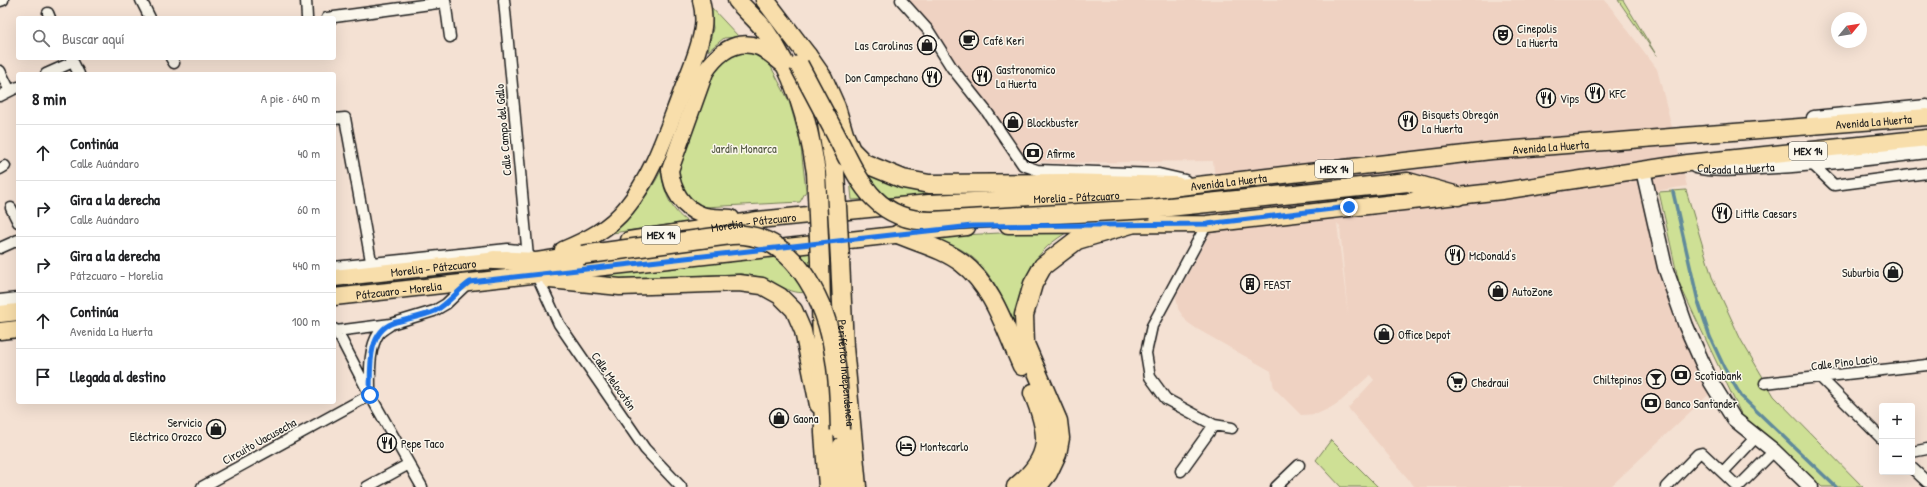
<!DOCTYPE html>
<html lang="es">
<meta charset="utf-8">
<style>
body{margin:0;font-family:"Patrick Hand",sans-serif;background:#f2f2f2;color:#202124}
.controls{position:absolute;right:12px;bottom:12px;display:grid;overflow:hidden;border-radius:4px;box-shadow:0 4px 16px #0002}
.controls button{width:36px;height:36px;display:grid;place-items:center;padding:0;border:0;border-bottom:1px solid #e0e0e0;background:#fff;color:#202124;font:20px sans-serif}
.compass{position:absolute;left:1831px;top:12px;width:36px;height:36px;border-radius:50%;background:#fff;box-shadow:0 4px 16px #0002;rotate:60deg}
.stop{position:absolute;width:12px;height:12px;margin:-9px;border:3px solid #1a73e8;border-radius:50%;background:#fff}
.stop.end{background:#1a73e8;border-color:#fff;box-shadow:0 1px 4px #0008}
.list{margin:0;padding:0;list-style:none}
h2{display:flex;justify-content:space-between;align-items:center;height:52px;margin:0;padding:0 16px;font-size:17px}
h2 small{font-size:13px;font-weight:400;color:#757577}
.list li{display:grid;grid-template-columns:26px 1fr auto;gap:12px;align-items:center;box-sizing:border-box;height:56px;padding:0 16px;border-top:1px solid #e0e0e0}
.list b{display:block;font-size:15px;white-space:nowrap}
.list p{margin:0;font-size:13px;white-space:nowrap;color:#757577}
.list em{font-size:13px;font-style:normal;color:#757577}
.icon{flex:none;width:22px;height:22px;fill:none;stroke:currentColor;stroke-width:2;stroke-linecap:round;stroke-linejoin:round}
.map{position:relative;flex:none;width:1927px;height:487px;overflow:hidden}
.search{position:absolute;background:#fff;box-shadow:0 4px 16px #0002;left:16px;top:16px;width:320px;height:44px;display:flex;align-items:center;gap:10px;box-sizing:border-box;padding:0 14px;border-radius:4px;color:#757577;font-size:15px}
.panel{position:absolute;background:#fff;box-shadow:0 4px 16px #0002;left:16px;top:72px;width:320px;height:332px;border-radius:4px}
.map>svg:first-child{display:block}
.built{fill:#efd2c2;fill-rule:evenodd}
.green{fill:#cee095;stroke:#757e58}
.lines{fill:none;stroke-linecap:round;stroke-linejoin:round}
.stream{stroke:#608a9b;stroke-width:3.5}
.street-casing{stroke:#1c1c1c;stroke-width:13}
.secondary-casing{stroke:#1c1c1c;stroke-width:17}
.primary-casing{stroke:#1c1c1c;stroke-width:19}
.highway-casing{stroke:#1c1c1c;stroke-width:21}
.street{stroke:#fbf7ec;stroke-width:10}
.secondary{stroke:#fbf7ec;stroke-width:14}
.primary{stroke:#f8deab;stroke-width:16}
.highway{stroke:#f8deab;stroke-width:18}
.highway-bridge-casing{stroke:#1c1c1c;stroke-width:21;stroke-linecap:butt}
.highway-bridge{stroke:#f8deab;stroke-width:18}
.route{stroke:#1a73e8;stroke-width:5}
.labels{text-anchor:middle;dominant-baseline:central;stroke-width:3;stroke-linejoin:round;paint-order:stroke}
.shield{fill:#fbf7ec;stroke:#5f5e5a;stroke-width:1}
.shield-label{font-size:11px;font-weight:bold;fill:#1c1c1c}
.poi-label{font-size:12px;fill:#1c1c1c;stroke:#fbf7ec;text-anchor:start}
.street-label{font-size:12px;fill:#1c1c1c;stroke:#fbf7ec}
.park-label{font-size:12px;fill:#515740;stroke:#fbf7ec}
</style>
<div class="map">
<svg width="1927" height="487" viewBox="0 0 1927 487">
<rect width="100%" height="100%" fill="#f4e1d3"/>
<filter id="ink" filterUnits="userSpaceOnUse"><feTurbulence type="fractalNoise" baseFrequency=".025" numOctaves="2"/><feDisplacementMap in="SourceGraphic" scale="8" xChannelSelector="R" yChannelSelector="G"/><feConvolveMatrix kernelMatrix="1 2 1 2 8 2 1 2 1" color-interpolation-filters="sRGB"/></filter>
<g filter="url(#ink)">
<path class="built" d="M896 0H1605L1657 69 1687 186 1656 191 1675 272 1698 339 1720 384 1610 487H1415L1348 408 1374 380 1370 375 1341 401 1330 408 1317 414 1301 415 1274 388 1271 371 1197 329 1187 322 1178 309 1176 296 1210 233 1220 232 1213 161 1052 163 1026 160 932 38ZM1337 223 1340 227 1348 316Z"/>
<path class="green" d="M1618 0H1623L1657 56Z
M710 6 739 37 724 38 708 51 713 28Z
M737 51 756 52 770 65 789 101 800 140 806 191 800 202 704 207 692 203 684 191 679 181 678 170 709 77 718 63Z
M848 159 969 190V193L852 200Z
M661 171C664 192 670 210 688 222L612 233C633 215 648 196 661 171Z
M1686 190 1712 277 1741 340 1774 396 1863 487H1822L1788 456 1743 418 1679 283 1659 192Z
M1000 233H1066C1026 257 1024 282 1015 325 1001 293 986 259 952 245 943 242 934 240 925 237Z
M810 252C811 260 815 280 812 286 804 304 772 280 759 277 753 275 747 275 741 274L600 279 584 274Z
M1331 440 1378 487H1341L1316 460Z"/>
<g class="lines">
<path class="stream" d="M1673 192 1698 301 1710 337 1724 367 1741 396 1836 487"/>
<g class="street-casing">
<path id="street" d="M141 0 150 18
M306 0 307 18
M445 0 450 37
M504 0 528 257
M901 0 928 30 952 68 987 112 1023 165 1037 170 1159 174 1185 180
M0 1 3 0
M48 13 50 18
M327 18 445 2
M71 58 79 74
M171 58 174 63
M0 71 10 91
M46 74 73 62
M0 96 18 87
M334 119 345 118 373 272
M1812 164 1834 185 1927 173
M0 169 5 166
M11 208 18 222
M1207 224 1152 326 1146 353 1150 377 1166 399 1214 425 1232 428
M0 248 18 240
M539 280 559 324 645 449 681 487
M334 329 341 339 370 395 422 487
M336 331 391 324 434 311 446 304 468 283
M1821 378 1882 439
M1765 383 1927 365
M370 392C370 374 368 349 379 333 382 330 387 327 390 325
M1912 452 1927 449
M1912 468 1927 482
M1181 471 1214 425
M1723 472 1756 437
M202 487 370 395
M367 487 409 464
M1276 487 1299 465
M1666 487 1698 454 1702 453 1738 487
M1738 487 1774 451"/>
</g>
<g class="secondary-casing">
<g id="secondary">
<path d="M1814 118 1927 107"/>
<path id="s1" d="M1696 166C1717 171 1739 168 1760 167 1816 164 1871 158 1927 151"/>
<path d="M1643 170 1665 267 1686 326 1711 382 1734 419 1774 451 1811 487"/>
<path d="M334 269 508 251 518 252 528 257"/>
<path d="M0 302 18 300"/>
</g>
</g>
<g class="primary-casing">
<g id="primary">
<path d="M731 218C722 217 711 218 702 215 682 208 672 190 670 170L705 72C717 54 735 38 759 47 768 51 776 59 784 65"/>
<path d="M1008 225 1207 224 1502 191 1688 163 1927 138"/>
<path id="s2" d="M629 240 758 220 929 203 1111 195 1491 151 1927 117"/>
<path d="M563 250C587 240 609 229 626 208 653 175 666 133 681 94 689 72 700 50 703 27 704 19 703 8 701 0"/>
<path id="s3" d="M334 278 507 259"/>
<path d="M550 280 620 287 739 283 762 286 780 296 794 310 803 331 818 405"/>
<path id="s4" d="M334 297 967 227"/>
<path d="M0 314 18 312"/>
<path d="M0 331 18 329"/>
</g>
</g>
<g class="highway-casing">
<g id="highway">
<path d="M737 0C745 10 756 19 764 29 795 72 808 121 816 172"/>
<path d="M765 0 807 55 810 67"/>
<path d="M807 55 823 78 836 107 844 134 851 150 864 163 903 179 929 184 1064 183 1176 186"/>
<path d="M827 124 835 172"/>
<path d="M1150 209 1408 182 1458 196"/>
<path d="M898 234C919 243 944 249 962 263 993 286 1006 331 1022 366"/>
<path id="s5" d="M840 259 844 347 857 487"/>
<path d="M494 260 537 262 582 255"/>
<path d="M820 261 824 433 828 487"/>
<path d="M842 446 844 487"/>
<path d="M1016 487C1053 457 1050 434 1033 393"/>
<path d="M1037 487 1048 473 1057 454 1060 438 1058 421 1025 344 1024 315 1033 284 1043 266 1077 240 1131 224"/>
</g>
</g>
<use href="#street" class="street"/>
<use href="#secondary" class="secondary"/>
<use href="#primary" class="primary"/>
<use href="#highway" class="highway"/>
<g class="highway-bridge-casing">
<path id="highway-bridge" d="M799 65C811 88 823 110 835 133 858 178 873 221 932 221L1150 209
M816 172 820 261
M835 172 840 259
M582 255 723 236C730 235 737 234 744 235 799 241 827 307 834 354 839 379 839 405 840 430"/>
</g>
<use href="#highway-bridge" class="highway-bridge"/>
</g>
</g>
<g class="lines" filter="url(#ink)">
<path class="route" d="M370 395C371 372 366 333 393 323 406 319 422 317 435 311 448 304 458 290 470 282L972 226 1207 224 1349 207"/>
</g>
<defs>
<g id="theatre-ring" transform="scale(1)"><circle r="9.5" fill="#fbf7ec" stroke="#1c1c1c" stroke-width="1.5"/><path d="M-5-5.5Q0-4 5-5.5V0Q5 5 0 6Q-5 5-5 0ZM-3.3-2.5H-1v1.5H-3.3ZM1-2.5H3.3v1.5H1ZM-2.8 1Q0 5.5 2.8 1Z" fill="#1c1c1c"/></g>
<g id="cafe-ring" transform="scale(1)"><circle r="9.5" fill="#fbf7ec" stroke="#1c1c1c" stroke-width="1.5"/><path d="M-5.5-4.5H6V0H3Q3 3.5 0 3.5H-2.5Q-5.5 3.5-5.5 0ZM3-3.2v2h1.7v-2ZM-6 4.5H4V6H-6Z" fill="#1c1c1c"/></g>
<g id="shop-ring" transform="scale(1)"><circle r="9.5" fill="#fbf7ec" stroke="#1c1c1c" stroke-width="1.5"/><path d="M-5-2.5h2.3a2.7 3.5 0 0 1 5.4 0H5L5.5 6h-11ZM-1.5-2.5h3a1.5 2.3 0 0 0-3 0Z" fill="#1c1c1c"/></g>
<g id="restaurant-ring" transform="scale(1)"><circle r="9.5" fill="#fbf7ec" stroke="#1c1c1c" stroke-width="1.5"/><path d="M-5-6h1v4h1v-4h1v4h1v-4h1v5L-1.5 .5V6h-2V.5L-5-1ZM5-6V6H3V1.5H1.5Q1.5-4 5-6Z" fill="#1c1c1c"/></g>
<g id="bank-ring" transform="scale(1)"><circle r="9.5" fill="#fbf7ec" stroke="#1c1c1c" stroke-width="1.5"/><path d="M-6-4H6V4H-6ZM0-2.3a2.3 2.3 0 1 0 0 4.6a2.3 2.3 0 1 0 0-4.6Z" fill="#1c1c1c"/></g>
<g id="building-ring" transform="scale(1)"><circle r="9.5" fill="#fbf7ec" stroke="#1c1c1c" stroke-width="1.5"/><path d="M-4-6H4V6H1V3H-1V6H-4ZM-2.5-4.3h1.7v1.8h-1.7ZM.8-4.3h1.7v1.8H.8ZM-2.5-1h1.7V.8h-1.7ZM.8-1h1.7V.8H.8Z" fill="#1c1c1c"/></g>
<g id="bar-ring" transform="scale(1)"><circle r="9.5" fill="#fbf7ec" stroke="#1c1c1c" stroke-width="1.5"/><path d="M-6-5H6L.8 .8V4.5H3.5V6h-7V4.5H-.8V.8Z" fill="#1c1c1c"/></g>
<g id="supermarket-ring" transform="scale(1)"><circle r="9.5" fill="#fbf7ec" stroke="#1c1c1c" stroke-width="1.5"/><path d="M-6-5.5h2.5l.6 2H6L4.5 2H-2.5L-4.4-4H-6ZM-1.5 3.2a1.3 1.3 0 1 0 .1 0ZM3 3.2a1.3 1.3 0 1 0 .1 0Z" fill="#1c1c1c"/></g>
<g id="hotel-ring" transform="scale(1)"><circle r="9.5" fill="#fbf7ec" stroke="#1c1c1c" stroke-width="1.5"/><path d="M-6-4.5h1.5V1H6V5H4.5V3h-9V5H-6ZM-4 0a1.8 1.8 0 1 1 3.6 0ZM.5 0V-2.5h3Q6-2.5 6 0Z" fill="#1c1c1c"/></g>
</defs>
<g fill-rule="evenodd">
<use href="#theatre-ring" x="1503" y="35"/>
<use href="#cafe-ring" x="969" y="40"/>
<use href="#shop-ring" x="927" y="45"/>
<use href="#restaurant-ring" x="982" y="76"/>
<use href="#restaurant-ring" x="932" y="77"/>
<use href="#restaurant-ring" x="1595" y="93"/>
<use href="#restaurant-ring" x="1546" y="98"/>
<use href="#restaurant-ring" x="1408" y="121"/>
<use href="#shop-ring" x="1013" y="122"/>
<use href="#bank-ring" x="1033" y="153"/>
<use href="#restaurant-ring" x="1722" y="213"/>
<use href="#restaurant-ring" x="1455" y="255"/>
<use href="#shop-ring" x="1893" y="272"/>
<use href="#building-ring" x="1250" y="284"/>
<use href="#shop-ring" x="1498" y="291"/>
<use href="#shop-ring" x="1384" y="334"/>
<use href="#bank-ring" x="1681" y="375"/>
<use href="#bar-ring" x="1656" y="379"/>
<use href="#supermarket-ring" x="1457" y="382"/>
<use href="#bank-ring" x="1651" y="403"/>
<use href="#shop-ring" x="779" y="418"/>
<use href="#shop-ring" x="216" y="429"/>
<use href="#restaurant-ring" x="387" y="443"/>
<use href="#hotel-ring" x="906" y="446"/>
</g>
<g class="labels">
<g class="shield">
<rect x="1789" y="142" width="38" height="18" rx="3"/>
<rect x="1315" y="160" width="38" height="18" rx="3"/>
<rect x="642" y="226" width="38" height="18" rx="3"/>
</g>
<g class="shield-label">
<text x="1808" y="151">MEX 14</text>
<text x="1334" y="169">MEX 14</text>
<text x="661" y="235">MEX 14</text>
</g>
<g class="poi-label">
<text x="1517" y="28">Cinepolis<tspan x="1517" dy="14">La Huerta</tspan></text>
<text x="983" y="40">Café Keri</text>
<text x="913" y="45" text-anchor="end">Las Carolinas</text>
<text x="996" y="69">Gastronomico<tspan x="996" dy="14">La Huerta</tspan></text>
<text x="918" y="77" text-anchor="end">Don Campechano</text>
<text x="1609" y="93">KFC</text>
<text x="1560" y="98">Vips</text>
<text x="1422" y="114">Bisquets Obregón<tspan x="1422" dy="14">La Huerta</tspan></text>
<text x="1027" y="122">Blockbuster</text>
<text x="1047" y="153">Afirme</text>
<text x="1736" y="213">Little Caesars</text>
<text x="1469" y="255">McDonald's</text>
<text x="1879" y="272" text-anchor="end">Suburbia</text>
<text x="1264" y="284">FEAST</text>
<text x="1512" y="291">AutoZone</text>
<text x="1398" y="334">Office Depot</text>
<text x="1695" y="375">Scotiabank</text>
<text x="1642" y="379" text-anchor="end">Chiltepinos</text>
<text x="1471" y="382">Chedraui</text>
<text x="1665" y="403">Banco Santander</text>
<text x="793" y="418">Gaona</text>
<text x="202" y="422" text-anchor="end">Servicio<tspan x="202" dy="14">Eléctrico Orozco</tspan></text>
<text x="401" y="443">Pepe Taco</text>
<text x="920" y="446">Montecarlo</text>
</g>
<g class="street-label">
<text stroke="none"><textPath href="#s2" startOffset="1251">Avenida La Huerta</textPath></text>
<text transform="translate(503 130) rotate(-95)">Calle Campo del Gallo</text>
<text stroke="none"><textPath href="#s2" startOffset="927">Avenida La Huerta</textPath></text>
<text stroke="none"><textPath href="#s1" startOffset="40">Calzada La Huerta</textPath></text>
<text stroke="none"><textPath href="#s2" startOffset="603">Avenida La Huerta</textPath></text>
<text stroke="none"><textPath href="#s2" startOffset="450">Morelia - Pátzcuaro</textPath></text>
<text stroke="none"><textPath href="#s2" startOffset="126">Morelia - Pátzcuaro</textPath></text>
<text stroke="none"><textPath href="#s3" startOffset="100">Morelia - Pátzcuaro</textPath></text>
<text stroke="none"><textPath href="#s4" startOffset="65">Pátzcuaro - Morelia</textPath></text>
<text transform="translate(1844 362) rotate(-7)">Calle Pino Lacio</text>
<text stroke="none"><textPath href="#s5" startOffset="114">Periférico Independencia</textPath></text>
<text transform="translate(614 381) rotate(55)">Calle Melocotón</text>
<text transform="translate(259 441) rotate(-29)">Circuito Uacusecha</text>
</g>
<g class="park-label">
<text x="744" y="148">Jardín Monarca</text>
</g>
</g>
</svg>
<div class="controls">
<button>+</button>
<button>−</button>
</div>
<svg class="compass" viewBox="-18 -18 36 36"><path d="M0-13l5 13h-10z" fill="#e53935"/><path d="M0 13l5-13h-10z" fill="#757577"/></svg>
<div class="stop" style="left:370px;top:395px"></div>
<div class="stop end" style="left:1349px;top:207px"></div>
<div class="search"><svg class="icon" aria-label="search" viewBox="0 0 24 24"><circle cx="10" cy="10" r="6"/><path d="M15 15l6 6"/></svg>Buscar aquí</div>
<section class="panel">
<h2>8 min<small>A pie · 640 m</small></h2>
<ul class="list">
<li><svg class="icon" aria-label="ahead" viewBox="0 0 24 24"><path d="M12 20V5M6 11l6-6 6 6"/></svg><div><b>Continúa</b><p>Calle Auándaro</p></div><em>40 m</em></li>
<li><svg class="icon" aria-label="right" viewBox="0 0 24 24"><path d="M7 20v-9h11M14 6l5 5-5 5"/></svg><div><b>Gira a la derecha</b><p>Calle Auándaro</p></div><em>60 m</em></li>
<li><svg class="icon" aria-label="right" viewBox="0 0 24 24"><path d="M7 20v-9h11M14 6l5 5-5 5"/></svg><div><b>Gira a la derecha</b><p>Pátzcuaro - Morelia</p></div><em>440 m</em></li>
<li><svg class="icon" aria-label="ahead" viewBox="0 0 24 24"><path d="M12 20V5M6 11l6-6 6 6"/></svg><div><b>Continúa</b><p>Avenida La Huerta</p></div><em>100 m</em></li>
<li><svg class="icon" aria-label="arrive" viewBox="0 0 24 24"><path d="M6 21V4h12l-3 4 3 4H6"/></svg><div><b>Llegada al destino</b></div></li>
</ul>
</section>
</div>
